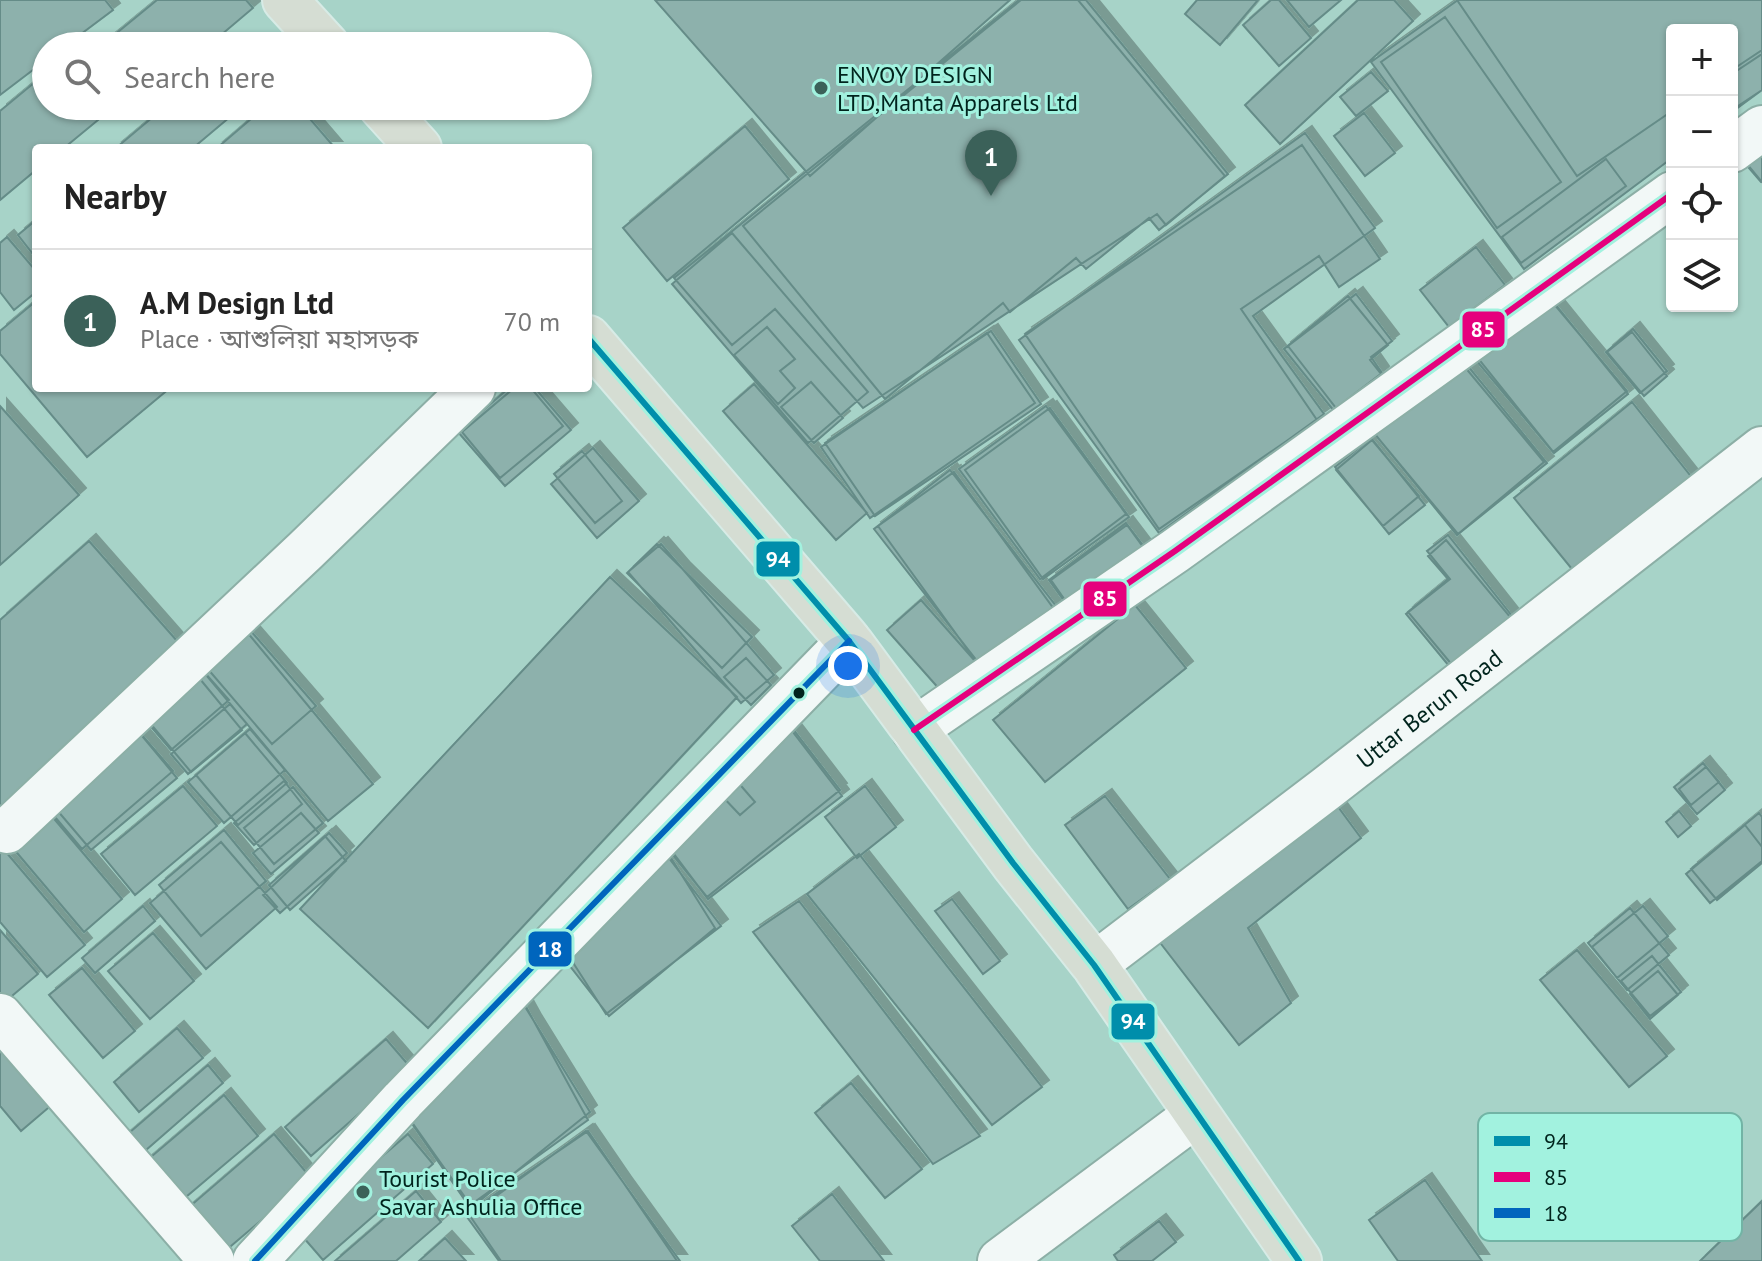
<!DOCTYPE html>
<meta charset="utf-8">
<style>
body{margin:0;font-family:"PT Sans","Noto Sans Bengali",sans-serif;background:#f2f2f2;color:#222}
.controls{position:absolute;right:24px;top:24px;display:grid;overflow:hidden;border-radius:8px;box-shadow:0 2px 6px #0004}
.controls button{width:72px;height:72px;display:grid;place-items:center;padding:0;border:0;border-bottom:2px solid #e0e0e0;background:#fff;color:#222;font:40px sans-serif}
.you{position:absolute;left:848px;top:666px;width:28px;height:28px;margin:-20px;border:6px solid #fff;border-radius:50%;background:#1a73e8;box-shadow:0 0 0 12px #1a73e833}
.badge{display:grid;place-items:center;width:52px;height:52px;border-radius:50%;background:#3b6159;color:#fff;font-size:26px;font-weight:700}
.pin{position:absolute;translate:-50% -66px;filter:drop-shadow(0 2px 4px #0008)}
.pin::after{content:'';position:absolute;top:42px;width:28px;height:24px;background:inherit;clip-path:polygon(0 0,100% 0,50% 100%)}
.list{margin:0;padding:0;list-style:none}
h2{display:flex;justify-content:space-between;align-items:center;height:104px;margin:0;padding:0 32px;font-size:34px}
h2 small{font-size:26px;font-weight:400;color:#767676}
.list li{display:grid;grid-template-columns:52px 1fr auto;gap:24px;align-items:center;box-sizing:border-box;height:144px;padding:0 32px;border-top:2px solid #e0e0e0}
.list b{display:block;font-size:30px;white-space:nowrap}
.list p{margin:0;font-size:26px;white-space:nowrap;color:#767676}
.list em{font-size:26px;font-style:normal;color:#767676}
.icon{flex:none;width:44px;height:44px;fill:none;stroke:currentColor;stroke-width:2;stroke-linecap:round;stroke-linejoin:round}
.map{position:relative;flex:none;width:1762px;height:1261px;overflow:hidden}
.search{position:absolute;background:#fff;box-shadow:0 2px 6px #0004;left:32px;top:32px;width:560px;height:88px;display:flex;align-items:center;gap:20px;box-sizing:border-box;padding:0 28px;border-radius:44px;color:#767676;font-size:30px}
.panel{position:absolute;background:#fff;box-shadow:0 2px 6px #0004;left:32px;top:144px;width:560px;height:248px;border-radius:8px}
.map>svg:first-child{display:block}
.building{fill:#8db1ac;stroke:#658c88;stroke-width:2;filter:url(#shadow)}
.lines{fill:none;stroke-linecap:round;stroke-linejoin:round}
.street-casing{stroke:#8cafa6;stroke-width:48}
.highway-casing{stroke:#d7ebe6;stroke-width:48}
.street{stroke:#f2f8f7;stroke-width:44}
.highway{stroke:#d5ddd3;stroke-width:44}
.bus-1-casing{stroke:#a2f2df;stroke-width:12}
.bus-2-casing{stroke:#a2f2df;stroke-width:12}
.bus-3-casing{stroke:#a2f2df;stroke-width:12}
.bus-1{stroke:#008eab;stroke-width:6}
.bus-2{stroke:#e5007d;stroke-width:6}
.bus-3{stroke:#0065bd;stroke-width:6}
.poi-dot{fill:#3b6159;stroke:#a2f2df;stroke-width:3}
.bus-dot{fill:#01241d;stroke:#a2f2df;stroke-width:3}
.labels{text-anchor:middle;dominant-baseline:central;stroke-width:6;stroke-linejoin:round;paint-order:stroke}
.poi-label{font-size:24px;fill:#01241d;stroke:#a2f2df;text-anchor:start}
.street-label{font-size:24px;fill:#01241d;stroke:#a2f2df}
.key{fill:#a2f2df;stroke:#72b4a5;stroke-width:2}
.key-label{font-size:22px;fill:#01241d}
.line-badge{stroke:#a2f2df;stroke-width:3}
.badge-label{font-size:22px;text-anchor:middle;font-weight:bold;fill:#fff}
</style>
<div class="map">
<svg width="1762" height="1261" viewBox="0 0 1762 1261">
<defs>
<filter id="shadow"><feDropShadow dx="7" dy="-7" stdDeviation="0" flood-color="#0004"/></filter>
</defs>
<rect width="100%" height="100%" fill="#a7d3c8"/>
<path class="building" d="M0 0H105L113 10 65 46H46V60L0 95Z
M157 0H246L253 8 208 46H111L107 41Z
M655 0H1010L810 176Z
M1019 0H1078L1225 176 1166 225 1157 214 863 408 775 309 732 345 674 278Z
M1021 0H1086L1228 174 1159 230 1149 218 1086 269 1076 258 1010 312 1003 303 885 399 743 226Z
M1197 0H1258L1220 45 1185 14Z
M1271 0H1279L1311 38 1279 66 1243 25Z
M1287 0H1341L1309 27Z
M1358 0H1394L1413 21 1280 144 1245 105Z
M1457 0H1762V50L1732 70V30H1672V111L1577 176Z
M1458 0H1762V90L1732 112V30H1672V158L1524 269 1371 62Z
M1445 17 1561 182 1497 228 1381 62Z
M1762 54V90L1732 110V74Z
M1371 72 1388 91 1356 116 1340 97Z
M46 73V106H115L64 148H36V170L0 200V111Z
M166 106H243L193 148H116Z
M266 106H299L335 148H217Z
M1364 113 1395 153 1365 176 1334 136Z
M745 126 789 179 667 281 623 228Z
M1305 133 1375 228 1253 316 1324 414 1159 533 1019 340Z
M1762 141V182L1742 158Z
M1302 145 1380 259 1339 287 1319 256 1241 309 1317 420 1159 529 1025 334Z
M1762 145V182H1761L1743 161Z
M1606 159 1626 186 1521 263 1502 237Z
M36 220V258L18 235Z
M732 233 868 392 808 443 672 284Z
M7 237 36 271V292L14 310 0 292V243Z
M1476 247 1505 285 1449 327 1420 290Z
M1356 294 1392 341 1371 357 1382 373 1336 408 1288 346Z
M1348 296 1388 345 1370 360 1381 374 1334 411 1284 349Z
M1549 298 1627 391 1553 452 1476 360Z
M1550 298 1628 394 1554 453 1477 357Z
M36 301V388H170L87 457 0 354V331Z
M767 327 795 359 780 371 795 388 778 404 734 355Z
M1633 329 1667 371 1640 393 1606 352Z
M991 331 1041 404 875 516 825 443Z
M1632 332 1667 376 1644 396 1607 352Z
M987 333 1035 403 870 518 821 447Z
M1459 360 1544 462 1458 534 1373 432Z
M1463 360 1547 463 1457 535 1374 433Z
M811 382 843 418 814 443 781 407Z
M754 384 867 513 836 540 723 411Z
M509 388H535L571 430 505 486 458 432Z
M514 388H531L563 426 500 478 462 432Z
M1632 402 1693 479 1576 574 1514 498Z
M0 406 79 495 0 565Z
M1046 406 1126 514 1040 579 959 469Z
M1050 408 1129 517 1043 579 965 470Z
M1371 438 1425 505 1389 534 1335 467Z
M1372 440 1419 496 1383 526 1336 470Z
M593 448 639 501 597 538 551 484Z
M582 451 622 501 595 523 554 474Z
M950 470 1060 611 985 671 874 529Z
M954 472 1059 616 983 671 878 526Z
M1126 523 1151 556 1073 613 1049 580Z
M1127 525 1151 558 1074 613 1051 580Z
M1448 535 1516 621 1454 672 1406 614 1450 579 1427 551Z
M1446 540 1511 618 1453 666 1408 612 1448 579 1428 556Z
M89 541 185 650 0 815V620Z
M657 544 752 637 722 668 627 573Z
M661 544 774 675 741 703 628 572Z
M610 577 737 697 428 1028 300 909Z
M921 600 983 670 949 700 887 630Z
M1135 605 1186 668 1045 782 993 720Z
M250 630 316 706 272 744 207 668Z
M247 632 373 784 328 821 202 670Z
M746 658 771 685 751 705 724 677Z
M204 672 229 700 171 750 147 722Z
M200 679 242 730 191 772 149 722Z
M230 704 247 724 188 774 171 754Z
M134 726 173 771 82 849 44 804Z
M789 727 842 796 708 899 665 842Z
M250 729 285 770 224 823 188 782Z
M793 729 840 790 707 897 664 844 720 794 740 815 755 802 736 780Z
M138 731 177 778 91 850 51 803Z
M245 733 287 783 238 825 196 775Z
M1703 763 1725 790 1697 814 1674 787Z
M1706 767 1719 782 1691 805 1679 789Z
M284 781 302 804 254 845 234 823Z
M183 786 217 826 135 895 101 854Z
M865 786 896 827 857 858 825 817Z
M293 787 323 823 274 864 244 828Z
M1105 796 1170 879 1128 909 1065 825Z
M1333 800 1361 838 1248 928 1291 1003 1239 1045 1158 940Z
M39 801 122 899 84 932 1 834Z
M1679 811 1691 826 1678 837 1666 822Z
M301 813 319 833 271 874 253 853Z
M1759 813 1762 817V863L1717 900 1691 869Z
M1745 825 1762 847V861L1710 903 1686 874Z
M224 830 266 881 201 936 159 885Z
M329 833 347 853 280 913 263 895Z
M325 836 346 861 290 910 269 885Z
M221 842 277 907 206 969 150 903Z
M0 845 85 945 47 977 0 922Z
M666 850 715 928 609 1016 559 952Z
M665 853 721 926 606 1014 563 947Z
M859 854 1042 1087 992 1125 807 894Z
M952 899 1000 961 983 974 935 911Z
M799 901 980 1136 933 1164 753 932Z
M143 906 155 921 95 973 82 958Z
M1643 906 1668 936 1617 978 1592 947Z
M1630 908 1669 955 1627 990 1588 943Z
M0 930 38 974 0 1006Z
M153 933 194 981 150 1019 108 971Z
M1577 950 1667 1056 1629 1087 1540 980Z
M1652 956 1681 992 1650 1016 1621 981Z
M82 968 135 1031 103 1058 49 995Z
M1658 971 1678 995 1650 1019 1630 994Z
M519 994 588 1120 469 1206 404 1112Z
M519 997 590 1112 472 1207 404 1111Z
M0 1028 61 1097 21 1131 0 1106Z
M177 1028 203 1058 139 1112 114 1082Z
M386 1039 411 1068 311 1156 285 1127Z
M208 1065 223 1083 138 1157 122 1139Z
M851 1083 922 1169 885 1198 815 1113Z
M224 1095 258 1136 180 1202 145 1162Z
M586 1131 680 1261H499L467 1217Z
M588 1131 677 1261H501L468 1213Z
M274 1134 311 1178 218 1257 181 1214Z
M408 1134 433 1164 323 1260 297 1230Z
M1425 1180 1482 1261H1398L1369 1220Z
M416 1191 441 1222 396 1261H335Z
M832 1194 884 1261H820L792 1226Z
M1762 1201V1261H1700Z
M1159 1221 1176 1242 1152 1261H1118L1114 1255Z
M445 1238 466 1261H419Z"/>
<g class="lines">
<g class="street-casing">
<g id="street">
<path d="M1732 150 1762 128"/>
<path d="M914 730 1175 551 1672 194"/>
<path d="M7 831 306 550 473 388"/>
<path id="s1" d="M1094 965 1327 788 1762 449"/>
<path d="M0 1016 212 1261"/>
<path d="M255 1261 403 1100 849 641"/>
<path d="M1000 1261 1197 1114"/>
</g>
</g>
<g class="highway-casing">
<path id="highway" d="M285 0 327 46
M381 106 419 148
M588 338 849 641 1013 863 1094 965 1299 1261"/>
</g>
<use href="#street" class="street"/>
<use href="#highway" class="highway"/>
<g class="bus-1-casing">
<path id="bus-1" d="M588 338 849 641 1013 863 1094 965 1299 1261"/>
</g>
<g class="bus-2-casing">
<path id="bus-2" d="M914 730 1175 551 1672 194"/>
</g>
<g class="bus-3-casing">
<path id="bus-3" d="M255 1261 403 1100 849 641"/>
</g>
<use href="#bus-1" class="bus-1"/>
<use href="#bus-2" class="bus-2"/>
<use href="#bus-3" class="bus-3"/>
</g>
<g class="poi-dot">
<circle cx="821" cy="88" r="8"/>
<circle cx="363" cy="1192" r="8"/>
</g>
<circle class="bus-dot" cx="799" cy="693" r="7"/>
<g class="labels">
<g class="poi-label">
<text x="837" y="74">ENVOY DESIGN<tspan x="837" dy="28">LTD,Manta Apparels Ltd</tspan></text>
<text x="379" y="1178">Tourist Police<tspan x="379" dy="28">Savar Ashulia Office</tspan></text>
</g>
<g class="street-label">
<text stroke="none"><textPath href="#s1" startOffset="422">Uttar Berun Road</textPath></text>
</g>
</g>
<rect x="1478" y="1113" width="264" height="128" rx="12" class="key"/>
<rect x="1494" y="1136" width="36" height="10" fill="#008eab"/>
<rect x="1494" y="1172" width="36" height="10" fill="#e5007d"/>
<rect x="1494" y="1208" width="36" height="10" fill="#0065bd"/>
<g class="key-label">
<text x="1544" y="1149">94</text>
<text x="1544" y="1185">85</text>
<text x="1544" y="1221">18</text>
</g>
<g class="line-badge">
<rect x="1461" y="310" width="45" height="39" rx="8" fill="#e5007d"/>
<rect x="755" y="540" width="46" height="38" rx="8" fill="#008eab"/>
<rect x="1082" y="580" width="46" height="38" rx="8" fill="#e5007d"/>
<rect x="527" y="930" width="46" height="38" rx="8" fill="#0065bd"/>
<rect x="1110" y="1002" width="46" height="39" rx="8" fill="#008eab"/>
</g>
<g class="badge-label">
<text x="1483" y="337">85</text>
<text x="778" y="567">94</text>
<text x="1105" y="606">85</text>
<text x="550" y="957">18</text>
<text x="1133" y="1029">94</text>
</g>
</svg>
<div class="controls">
<button>+</button>
<button>−</button>
<button><svg class="icon" aria-label="locate" viewBox="0 0 24 24"><circle cx="12" cy="12" r="6"/><path d="M12 2v4M12 18v4M2 12h4M18 12h4"/></svg></button>
<button><svg class="icon" aria-label="layers" viewBox="0 0 24 24"><path d="M12 4l9 5-9 5-9-5zM3 14l9 5 9-5"/></svg></button>
</div>
<div class="you"></div>
<div class="pin badge" style="left:991px;top:196px">1</div>
<div class="search"><svg class="icon" aria-label="search" viewBox="0 0 24 24"><circle cx="10" cy="10" r="6"/><path d="M15 15l6 6"/></svg>Search here</div>
<section class="panel">
<h2>Nearby<small></small></h2>
<ul class="list">
<li><span class="badge">1</span><div><b>A.M Design Ltd</b><p>Place · আশুলিয়া মহাসড়ক</p></div><em>70 m</em></li>
</ul>
</section>
</div>
